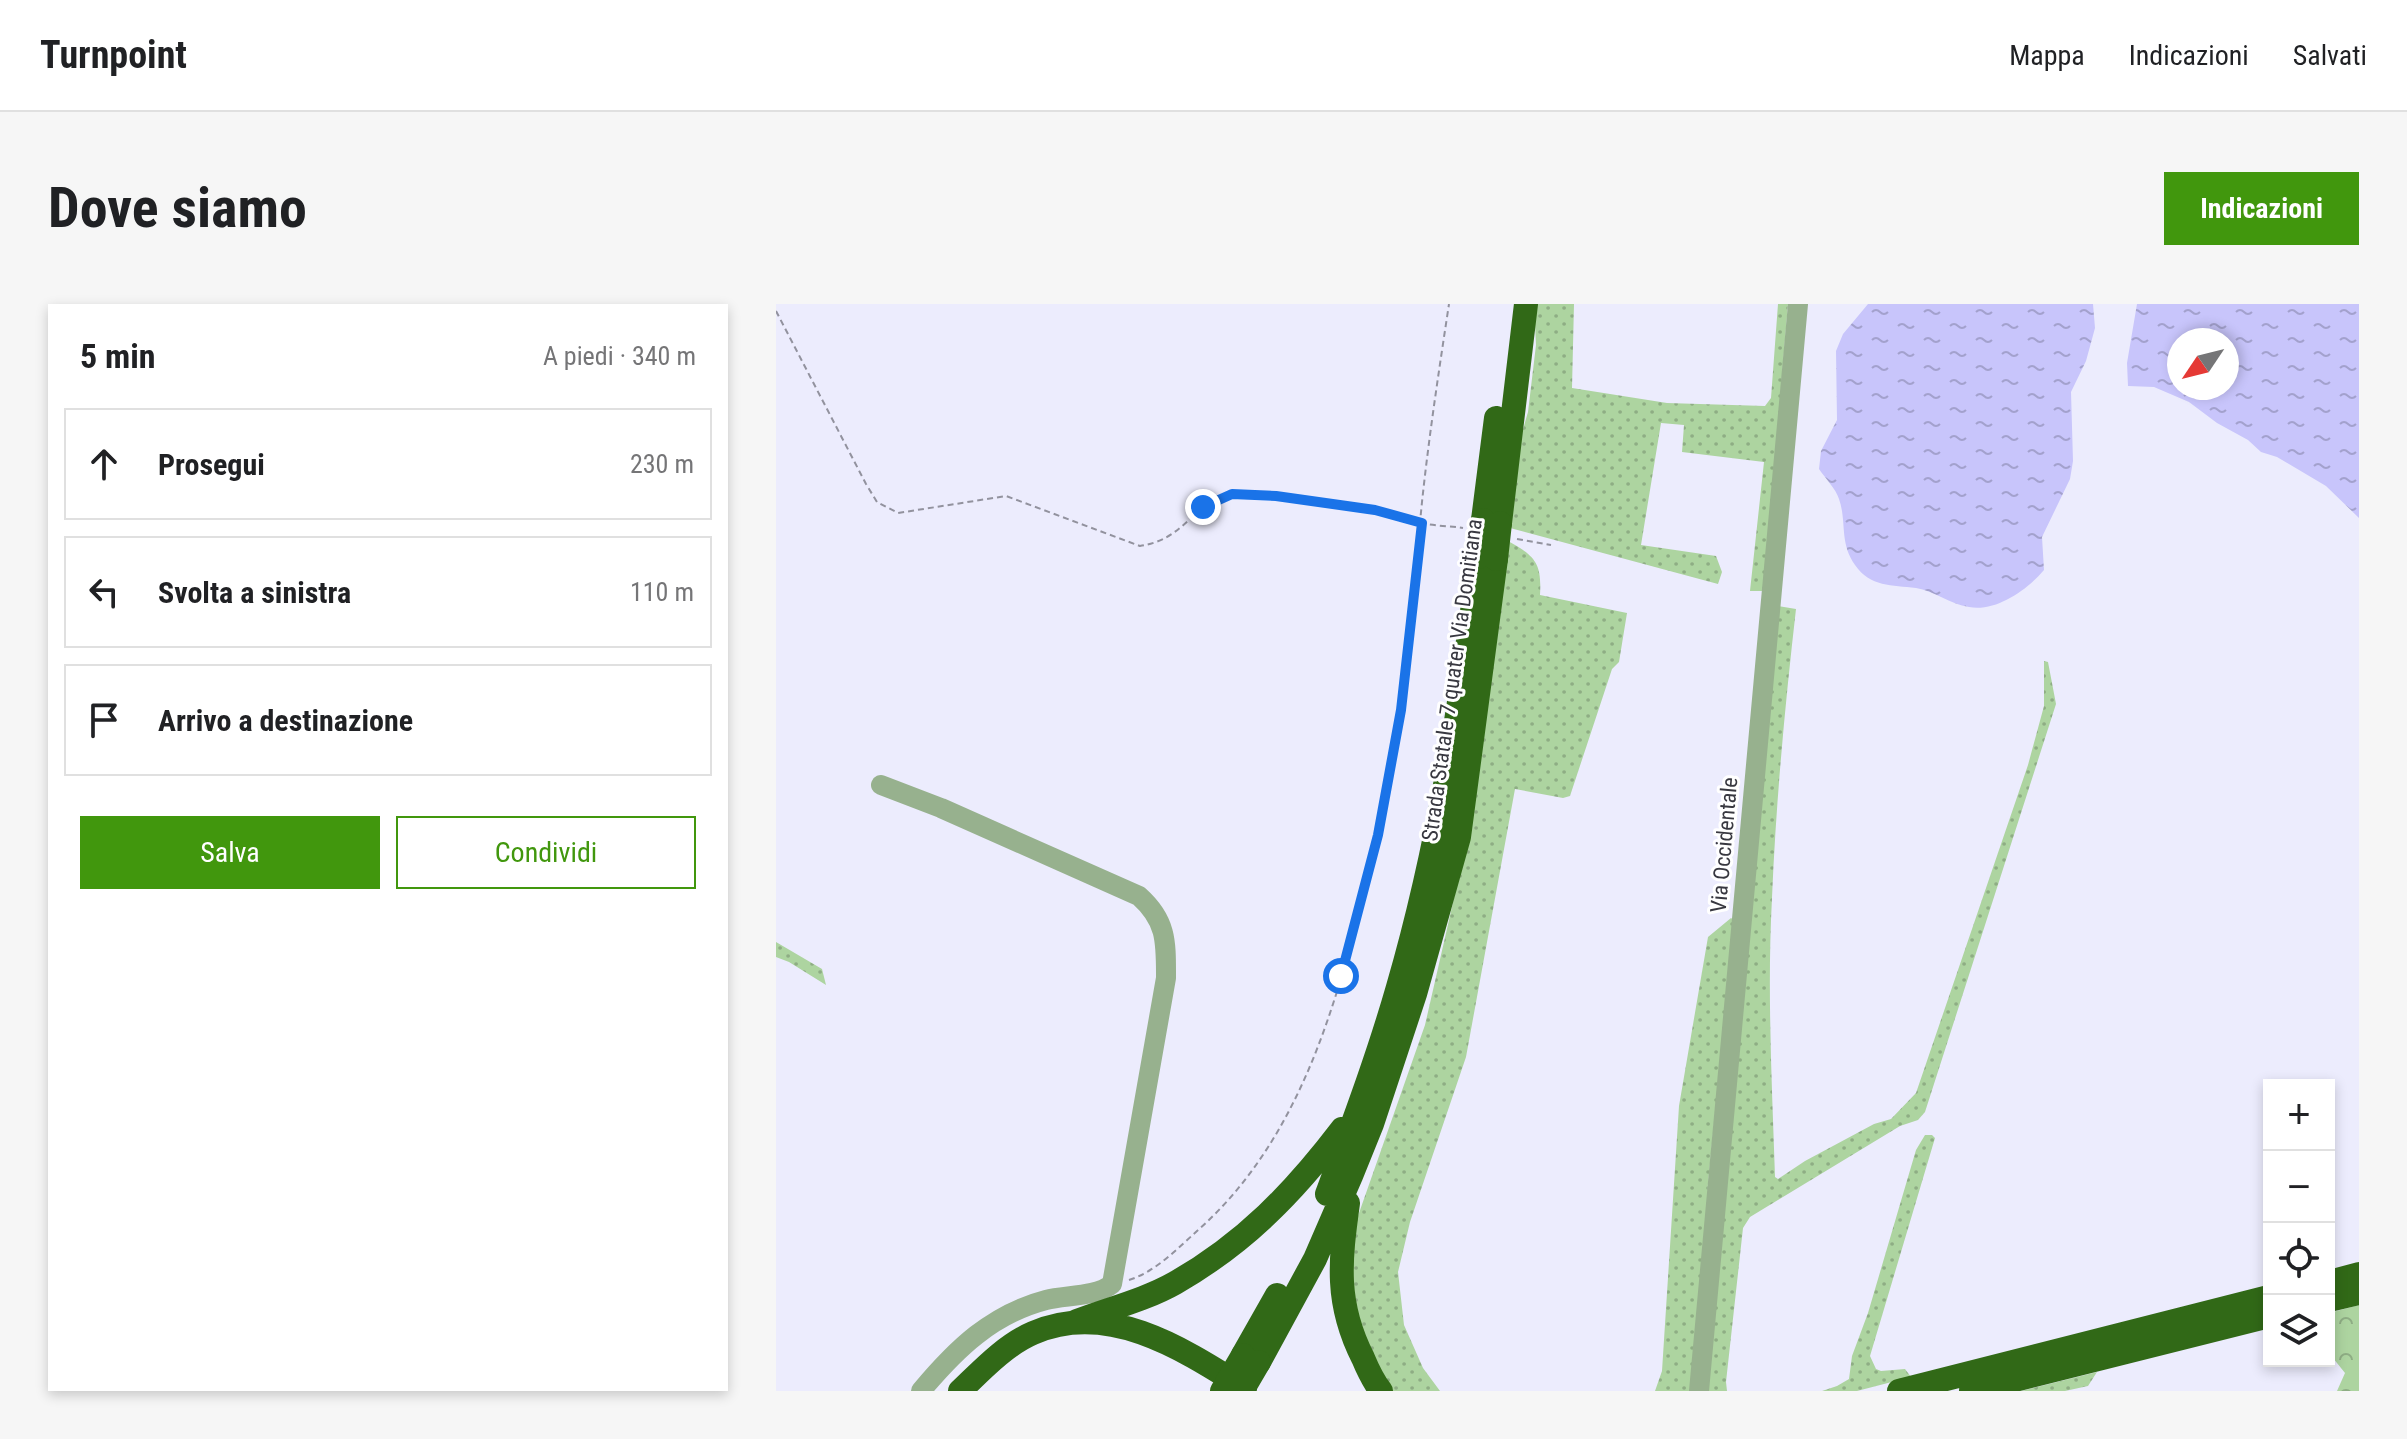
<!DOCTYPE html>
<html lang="it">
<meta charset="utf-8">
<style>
body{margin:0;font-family:"Roboto Condensed",sans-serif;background:#f6f6f6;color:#202124}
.controls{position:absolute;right:24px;bottom:24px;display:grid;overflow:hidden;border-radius:0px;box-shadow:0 4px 12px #0003}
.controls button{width:72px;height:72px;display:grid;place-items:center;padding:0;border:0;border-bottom:2px solid #e0e0e0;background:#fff;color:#202124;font:40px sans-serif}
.compass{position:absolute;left:1391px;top:24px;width:72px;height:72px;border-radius:50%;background:#fff;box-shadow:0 4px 12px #0003;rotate:235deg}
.stop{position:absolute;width:24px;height:24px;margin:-18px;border:6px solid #1a73e8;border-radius:50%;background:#fff}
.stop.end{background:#1a73e8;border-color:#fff;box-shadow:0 2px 8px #0008}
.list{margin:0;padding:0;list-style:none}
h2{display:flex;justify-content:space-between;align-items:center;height:104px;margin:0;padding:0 32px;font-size:34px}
h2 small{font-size:26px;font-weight:400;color:#757577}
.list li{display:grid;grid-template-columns:52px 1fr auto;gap:24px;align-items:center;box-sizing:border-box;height:112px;margin:0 16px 16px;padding:0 16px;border:2px solid #e0e0e0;border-radius:0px}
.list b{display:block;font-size:30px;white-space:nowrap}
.list em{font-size:26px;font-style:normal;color:#757577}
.actions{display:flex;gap:16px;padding:24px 32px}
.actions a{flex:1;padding:18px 0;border:2px solid #41970d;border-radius:0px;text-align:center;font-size:28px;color:#41970d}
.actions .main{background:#41970d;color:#fff}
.icon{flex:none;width:44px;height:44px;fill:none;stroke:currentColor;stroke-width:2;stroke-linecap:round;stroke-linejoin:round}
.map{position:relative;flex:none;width:1583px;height:1087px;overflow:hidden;border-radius:0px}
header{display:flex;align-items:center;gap:48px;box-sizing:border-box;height:112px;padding:0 40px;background:#fff;border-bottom:2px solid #e0e0e0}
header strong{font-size:38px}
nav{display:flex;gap:44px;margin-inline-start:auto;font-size:28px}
.intro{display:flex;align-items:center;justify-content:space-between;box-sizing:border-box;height:192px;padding:0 48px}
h1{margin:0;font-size:56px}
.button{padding:20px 36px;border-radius:0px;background:#41970d;color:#fff;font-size:28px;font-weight:700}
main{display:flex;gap:48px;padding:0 48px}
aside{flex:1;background:#fff;border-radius:0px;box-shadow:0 4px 12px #0003}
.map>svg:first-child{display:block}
.grass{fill:url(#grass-dots)}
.forest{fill:url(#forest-crowns)}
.water{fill:url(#water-ripples);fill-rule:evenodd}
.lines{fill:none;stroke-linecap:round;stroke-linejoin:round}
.path{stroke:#92929e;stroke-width:2;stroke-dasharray:6 4;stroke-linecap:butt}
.minor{stroke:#97b18e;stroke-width:20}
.highway{stroke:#316917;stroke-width:24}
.highway-bridge{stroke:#316917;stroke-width:24}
.route{stroke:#1a73e8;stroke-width:10}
.labels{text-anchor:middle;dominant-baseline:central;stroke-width:6;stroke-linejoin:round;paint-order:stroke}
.street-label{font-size:22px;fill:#383840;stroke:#fff}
</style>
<header>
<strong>Turnpoint</strong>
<nav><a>Mappa</a><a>Indicazioni</a><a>Salvati</a></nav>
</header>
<div class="intro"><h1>Dove siamo</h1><a class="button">Indicazioni</a></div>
<main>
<aside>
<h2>5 min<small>A piedi · 340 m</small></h2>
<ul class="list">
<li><svg class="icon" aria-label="ahead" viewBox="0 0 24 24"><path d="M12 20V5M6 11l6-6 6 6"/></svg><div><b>Prosegui</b></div><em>230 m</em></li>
<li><svg class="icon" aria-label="left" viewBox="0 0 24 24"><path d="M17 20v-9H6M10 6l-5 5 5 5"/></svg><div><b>Svolta a sinistra</b></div><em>110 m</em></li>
<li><svg class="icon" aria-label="arrive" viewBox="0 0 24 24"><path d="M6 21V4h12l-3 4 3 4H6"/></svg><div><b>Arrivo a destinazione</b></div></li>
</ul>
<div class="actions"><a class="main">Salva</a><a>Condividi</a></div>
</aside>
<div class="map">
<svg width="1583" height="1087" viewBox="0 0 1583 1087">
<defs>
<pattern id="grass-dots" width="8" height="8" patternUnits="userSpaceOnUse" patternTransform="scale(2)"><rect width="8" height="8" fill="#add4a0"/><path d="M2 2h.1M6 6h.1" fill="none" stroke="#8ead84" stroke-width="1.8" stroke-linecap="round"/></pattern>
<pattern id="forest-crowns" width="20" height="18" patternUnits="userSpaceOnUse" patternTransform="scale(2)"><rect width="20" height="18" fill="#add4a0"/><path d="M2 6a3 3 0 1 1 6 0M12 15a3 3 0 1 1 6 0" fill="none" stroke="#8ead84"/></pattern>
<pattern id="water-ripples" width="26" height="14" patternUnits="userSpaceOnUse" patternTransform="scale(2)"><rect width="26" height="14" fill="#c8c5fb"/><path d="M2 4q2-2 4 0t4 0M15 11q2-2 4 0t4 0" fill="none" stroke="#a3a1cd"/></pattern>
</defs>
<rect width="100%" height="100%" fill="#ececfd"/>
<path class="grass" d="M758 0H798L796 84 891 99 989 102 995 94 1002 0H1012L988 287H974L988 158 906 148 908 121 885 119 865 241 940 252 946 268 942 280 734 224 741 146 752 108 760 41Z
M732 237C759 252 766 259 764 291L851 309 843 358 836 365 794 492 787 494 739 485 690 753 634 918 622 968 628 1021 647 1064 664 1087H611L574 1007 576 929 649 721 681 581Z
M1002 302 1020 305C1009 401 1000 497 996 594 991 687 996 781 999 873L1002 875 1029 857 1098 820 1115 815 1140 789 1252 461 1268 402V357L1272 358 1280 400 1149 808 1142 816 1124 822 974 913 967 924 950 1078 951 1087H879L886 1067 903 802 932 633 955 614 958 616 931 890Z
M0 638 46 665 50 681 13 658 0 653Z
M1149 831H1156L1159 834 1094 1052 1100 1065 1105 1067 1129 1065 1135 1073 1081 1087H1046L1061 1082 1073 1075 1076 1052 1092 1009 1140 846Z
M1321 1068 1312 1082 1289 1087H1245Z"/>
<path class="forest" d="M1583 1001V1087H1561L1569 1069 1553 1049V1009Z"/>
<path class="water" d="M1092 0H1317L1319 24 1310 57 1295 88 1297 157 1294 175 1266 233 1268 266C1251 286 1220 308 1193 303 1174 300 1158 287 1140 284 1116 281 1094 283 1079 261 1063 238 1071 218 1063 195 1060 185 1049 174 1043 165L1045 147 1061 116 1060 47 1067 30Z
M1361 0H1583V214L1550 182 1501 153 1485 148 1472 136 1441 119 1413 98 1378 83 1352 82 1351 59ZM1403 36H1451V84H1403Z"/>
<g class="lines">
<path class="path" d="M0 7 90 180 101 198 122 209 230 192 364 242C409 235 413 203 452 192 478 184 569 200 598 206 614 209 629 216 645 219 659 222 674 222 687 224
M741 235 775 241
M353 976C379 968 401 945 421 927 515 844 555 722 584 603 600 539 614 474 625 408 636 339 639 267 646 198 653 132 663 66 673 0"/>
<path class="minor" d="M105 481 165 504 363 592C391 617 390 638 390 674L336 980C320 993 290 991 270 996 216 1010 180 1045 145 1087
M923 1087 1022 0"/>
<path class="highway" d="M707 216 720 114
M724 219 750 0
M551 890C576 822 602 753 622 683 663 542 685 398 703 253
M572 899C564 957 559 999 587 1054 592 1066 597 1077 605 1087
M1553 978 1583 970
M1553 996 1583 989
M301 1017C332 1005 369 996 399 979 469 939 518 888 566 825
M467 1051 501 991
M483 1058 539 955 575 872 596 820 639 690 683 533 720 255
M184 1087C205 1067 229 1041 257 1029 332 996 407 1045 469 1084
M1123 1087 1493 993
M1195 1087 1493 1012"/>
<path class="highway-bridge" d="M703 253 707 216
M720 255 724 219
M446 1087 467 1051
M466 1087 483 1058"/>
</g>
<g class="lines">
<path class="route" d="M427 203 456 190 500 192 599 206 646 219 625 406 602 531 565 672"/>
</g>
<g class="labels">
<g class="street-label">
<text transform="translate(676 376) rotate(-82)">Strada Statale 7 quater Via Domitiana</text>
<text transform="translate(948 541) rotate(-85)">Via Occidentale</text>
</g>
</g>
</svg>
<div class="controls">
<button>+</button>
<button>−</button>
<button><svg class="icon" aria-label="locate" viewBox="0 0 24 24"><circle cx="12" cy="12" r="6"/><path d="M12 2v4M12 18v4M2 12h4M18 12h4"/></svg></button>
<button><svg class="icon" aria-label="layers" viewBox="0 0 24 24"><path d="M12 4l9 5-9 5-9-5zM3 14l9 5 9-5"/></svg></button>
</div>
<svg class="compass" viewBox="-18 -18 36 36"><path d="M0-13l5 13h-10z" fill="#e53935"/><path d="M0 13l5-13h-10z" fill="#757577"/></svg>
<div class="stop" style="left:565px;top:672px"></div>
<div class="stop end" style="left:427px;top:203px"></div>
</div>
</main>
